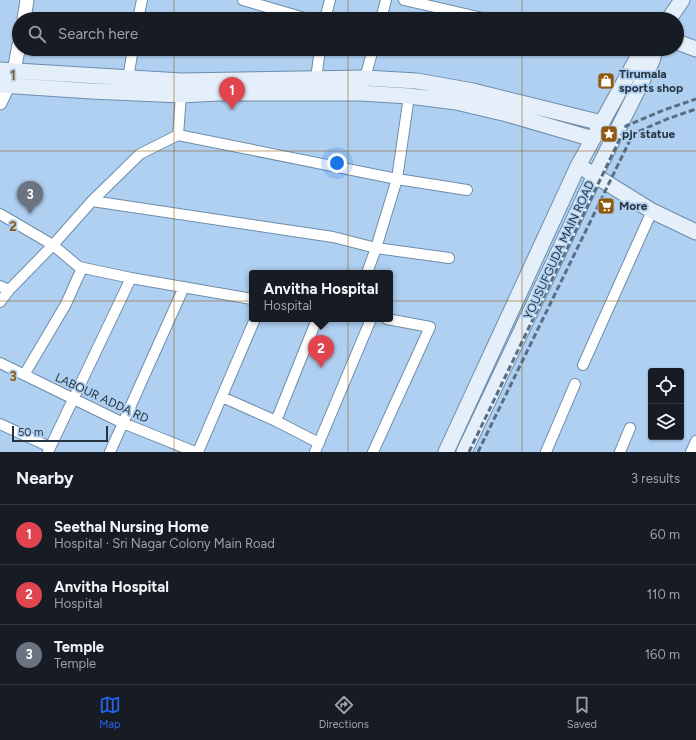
<!DOCTYPE html>
<meta charset="utf-8">
<style>
body{margin:0;font-family:Figtree,sans-serif;background:#20242c;color:#f1f3f6}
.controls{position:absolute;right:12px;bottom:12px;display:grid;overflow:hidden;border-radius:4px;box-shadow:0 1px 3px #0004}
.controls button{width:36px;height:36px;display:grid;place-items:center;padding:0;border:0;border-bottom:1px solid #363941;background:#171b24;color:#f1f3f6;font:20px sans-serif}
.scale{position:absolute;left:12px;bottom:10px;width:96px;box-sizing:border-box;padding-left:4px;border:2px solid #263340;border-top:0;font-size:11px;line-height:14px;white-space:nowrap;color:#263340;-webkit-text-stroke:3px #afd0f0;paint-order:stroke}
.you{position:absolute;left:337px;top:163px;width:14px;height:14px;margin:-10px;border:3px solid #fff;border-radius:50%;background:#1a73e8;box-shadow:0 0 0 6px #1a73e833}
.badge{display:grid;place-items:center;width:26px;height:26px;border-radius:50%;background:#2563eb;color:#fff;font-size:13px;font-weight:700}
.pin{position:absolute;translate:-50% -33px;filter:drop-shadow(0 1px 2px #0008)}
.pin::after{content:'';position:absolute;top:21px;width:14px;height:12px;background:inherit;clip-path:polygon(0 0,100% 0,50% 100%)}
.popup{position:absolute;left:249px;top:270px;width:144px;height:52px;box-sizing:border-box;display:grid;place-content:center;border-radius:4px;background:#171b24;filter:drop-shadow(0 1px 3px #0005);font-size:13px;white-space:nowrap;color:#9ea1a6}
.popup b{font-size:15px;color:#f1f3f6}
.popup::after{content:'';position:absolute;left:50%;top:100%;margin-left:-8px;border:8px solid transparent;border-top-color:#171b24}
.list{margin:0;padding:0;list-style:none}
h2{display:flex;justify-content:space-between;align-items:center;height:52px;margin:0;padding:0 16px;font-size:17px}
h2 small{font-size:13px;font-weight:400;color:#9ea1a6}
.list li{display:grid;grid-template-columns:26px 1fr auto;gap:12px;align-items:center;box-sizing:border-box;height:60px;padding:0 16px;border-top:1px solid #363941}
.list b{display:block;font-size:15px;white-space:nowrap}
.list p{margin:0;font-size:13px;white-space:nowrap;color:#9ea1a6}
.list em{font-size:13px;font-style:normal;color:#9ea1a6}
.icon{flex:none;width:22px;height:22px;fill:none;stroke:currentColor;stroke-width:2;stroke-linecap:round;stroke-linejoin:round}
.map{position:relative;flex:none;width:696px;height:452px;overflow:hidden}
.search{position:absolute;background:#171b24;box-shadow:0 1px 3px #0004;left:12px;right:12px;top:12px;height:44px;display:flex;align-items:center;gap:10px;box-sizing:border-box;padding:0 14px;border-radius:22px;color:#9ea1a6;font-size:15px}
.sheet{height:232px;background:#171b24}
nav{display:flex;justify-content:space-around;align-items:center;box-sizing:border-box;height:56px;border-top:1px solid #363941;background:#171b24;font-size:11px;color:#9ea1a6}
nav a{display:grid;justify-items:center;gap:2px}
nav .on{color:#2563eb}
.map>svg:first-child{display:block}
.lines{fill:none;stroke-linecap:round;stroke-linejoin:round}
.minor-casing{stroke:#6d8dab;stroke-width:12}
.tertiary-casing{stroke:#6d8dab;stroke-width:15}
.secondary-casing{stroke:#6d8dab;stroke-width:17}
.minor{stroke:#fff;stroke-width:10}
.tertiary{stroke:#fff;stroke-width:13}
.secondary{stroke:#e4effa;stroke-width:15}
.rail{stroke:#596e82;stroke-width:3;stroke-dasharray:6 3;stroke-linecap:butt}
.grid{fill:none;stroke:#90590f;stroke-width:1;stroke-opacity:0.55}
.labels{text-anchor:middle;dominant-baseline:central;stroke-width:3.5;stroke-linejoin:round;paint-order:stroke}
.poi-label{font-size:12px;font-weight:bold;fill:#263340;stroke:#afd0f0;text-anchor:start}
.street-label{font-size:12px;fill:#263340;stroke:#afd0f0}
.grid-label{font-size:13px;text-anchor:middle;font-weight:bold;fill:#90590f;stroke:#afd0f0;stroke-width:3.5;stroke-linejoin:round;paint-order:stroke}
</style>
<div class="map">
<svg width="696" height="452" viewBox="0 0 696 452">
<rect width="100%" height="100%" fill="#afd0f0"/>
<g class="lines">
<g class="minor-casing">
<path id="minor" d="M243 0 308 19
M404 0 487 19
M138 19 142 0
M325 19 330 0
M381 19 386 0
M128 78 133 49
M365 78 373 49
M316 79 320 49
M178 135 181 95
M92 201 333 237 376 248 449 258
M0 214 53 245 79 267 131 278 252 299
M367 273 376 248 397 179 409 96
M0 286 9 290
M0 302 9 290 53 245 92 201 140 154 178 135 397 179 467 190
M0 363 123 423 195 452
M583 365 652 211
M24 375 66 304 82 268
M222 397 276 421 319 443
M276 421 317 319
M0 424 50 447
M48 452 131 278
M110 452 184 287
M198 452 255 319
M315 452 371 319
M373 452 430 327 387 319
M546 452 575 384
M620 452 630 428
M691 452 696 441"/>
</g>
<g class="tertiary-casing">
<path id="tertiary" d="M24 19 27 0
M14 71 19 45
M0 103 8 86"/>
</g>
<g class="secondary-casing">
<path id="secondary" d="M669 19 682 0
M677 42 696 49
M0 70 181 81 365 78 417 81 473 91 602 123
M0 85 91 91 181 95 219 93H360L409 96 456 102 507 114 593 139
M586 170 652 211 696 232
M446 452 578 166 639 55 645 49
M464 452 595 175 652 61 655 49"/>
</g>
<use href="#minor" class="minor"/>
<use href="#tertiary" class="tertiary"/>
<use href="#secondary" class="secondary"/>
<path class="rail" d="M469 452 626 126 664 110 696 99
M478 452 633 134 667 119 696 109"/>
</g>
<path class="grid" d="M174 0V19M348 0V19M522 0V19M174 49V452M348 49V452M522 49V452M0 151H696M0 301H696"/>
<defs>
<g id="shop-square" transform="scale(0.9)"><rect x="-9" y="-9" width="18" height="18" rx="4" fill="#90590f" stroke="#afd0f0"/><path d="M-5-2.5h2.3a2.7 3.5 0 0 1 5.4 0H5L5.5 6h-11ZM-1.5-2.5h3a1.5 2.3 0 0 0-3 0Z" fill="#fff"/></g>
<g id="sight-square" transform="scale(0.9)"><rect x="-9" y="-9" width="18" height="18" rx="4" fill="#90590f" stroke="#afd0f0"/><path d="M0-6L1.8-2.2L6-1.7L2.9 1.2L3.7 5.4L0 3.3L-3.7 5.4L-2.9 1.2L-6-1.7L-1.8-2.2Z" fill="#fff"/></g>
<g id="supermarket-square" transform="scale(0.9)"><rect x="-9" y="-9" width="18" height="18" rx="4" fill="#90590f" stroke="#afd0f0"/><path d="M-6-5.5h2.5l.6 2H6L4.5 2H-2.5L-4.4-4H-6ZM-1.5 3.2a1.3 1.3 0 1 0 .1 0ZM3 3.2a1.3 1.3 0 1 0 .1 0Z" fill="#fff"/></g>
</defs>
<g fill-rule="evenodd">
<use href="#shop-square" x="606" y="81"/>
<use href="#sight-square" x="609" y="134"/>
<use href="#supermarket-square" x="606" y="206"/>
</g>
<g class="labels">
<g class="poi-label">
<text x="619" y="74">Tirumala<tspan x="619" dy="14">sports shop</tspan></text>
<text x="622" y="134">pjr statue</text>
<text x="619" y="206">More</text>
</g>
<g class="street-label">
<text transform="translate(559 250) rotate(-65)">YOUSUFGUDA MAIN ROAD</text>
<text transform="translate(102 398) rotate(25)">LABOUR ADDA RD</text>
</g>
</g>
<g class="grid-label">
<text x="13" y="80">1</text>
<text x="13" y="231">2</text>
<text x="13" y="381">3</text>
</g>
</svg>
<div class="controls">
<button><svg class="icon" aria-label="locate" viewBox="0 0 24 24"><circle cx="12" cy="12" r="6"/><path d="M12 2v4M12 18v4M2 12h4M18 12h4"/></svg></button>
<button><svg class="icon" aria-label="layers" viewBox="0 0 24 24"><path d="M12 4l9 5-9 5-9-5zM3 14l9 5 9-5"/></svg></button>
</div>
<div class="scale">50 m</div>
<div class="you"></div>
<div class="pin badge" style="left:232px;top:110px;background:#e0444e">1</div>
<div class="pin badge" style="left:321px;top:368px;background:#e0444e">2</div>
<div class="popup"><b>Anvitha Hospital</b>Hospital</div>
<div class="pin badge" style="left:30px;top:214px;background:#6b7280">3</div>
<div class="search"><svg class="icon" aria-label="search" viewBox="0 0 24 24"><circle cx="10" cy="10" r="6"/><path d="M15 15l6 6"/></svg>Search here</div>
</div>
<section class="sheet">
<h2>Nearby<small>3 results</small></h2>
<ul class="list">
<li><span class="badge" style="background:#e0444e">1</span><div><b>Seethal Nursing Home</b><p>Hospital · Sri Nagar Colony Main Road</p></div><em>60 m</em></li>
<li><span class="badge" style="background:#e0444e">2</span><div><b>Anvitha Hospital</b><p>Hospital</p></div><em>110 m</em></li>
<li><span class="badge" style="background:#6b7280">3</span><div><b>Temple</b><p>Temple</p></div><em>160 m</em></li>
</ul>
</section>
<nav>
<a class="on"><svg class="icon" aria-label="map" viewBox="0 0 24 24"><path d="M3 6l6-2 6 2 6-2v14l-6 2-6-2-6 2zM9 4v14M15 6v14"/></svg>Map</a>
<a><svg class="icon" aria-label="directions" viewBox="0 0 24 24"><path d="M12 3l9 9-9 9-9-9zM9 14v-3h6M13 9l2 2-2 2"/></svg>Directions</a>
<a><svg class="icon" aria-label="saved" viewBox="0 0 24 24"><path d="M7 4h10v16l-5-4-5 4z"/></svg>Saved</a>
</nav>
